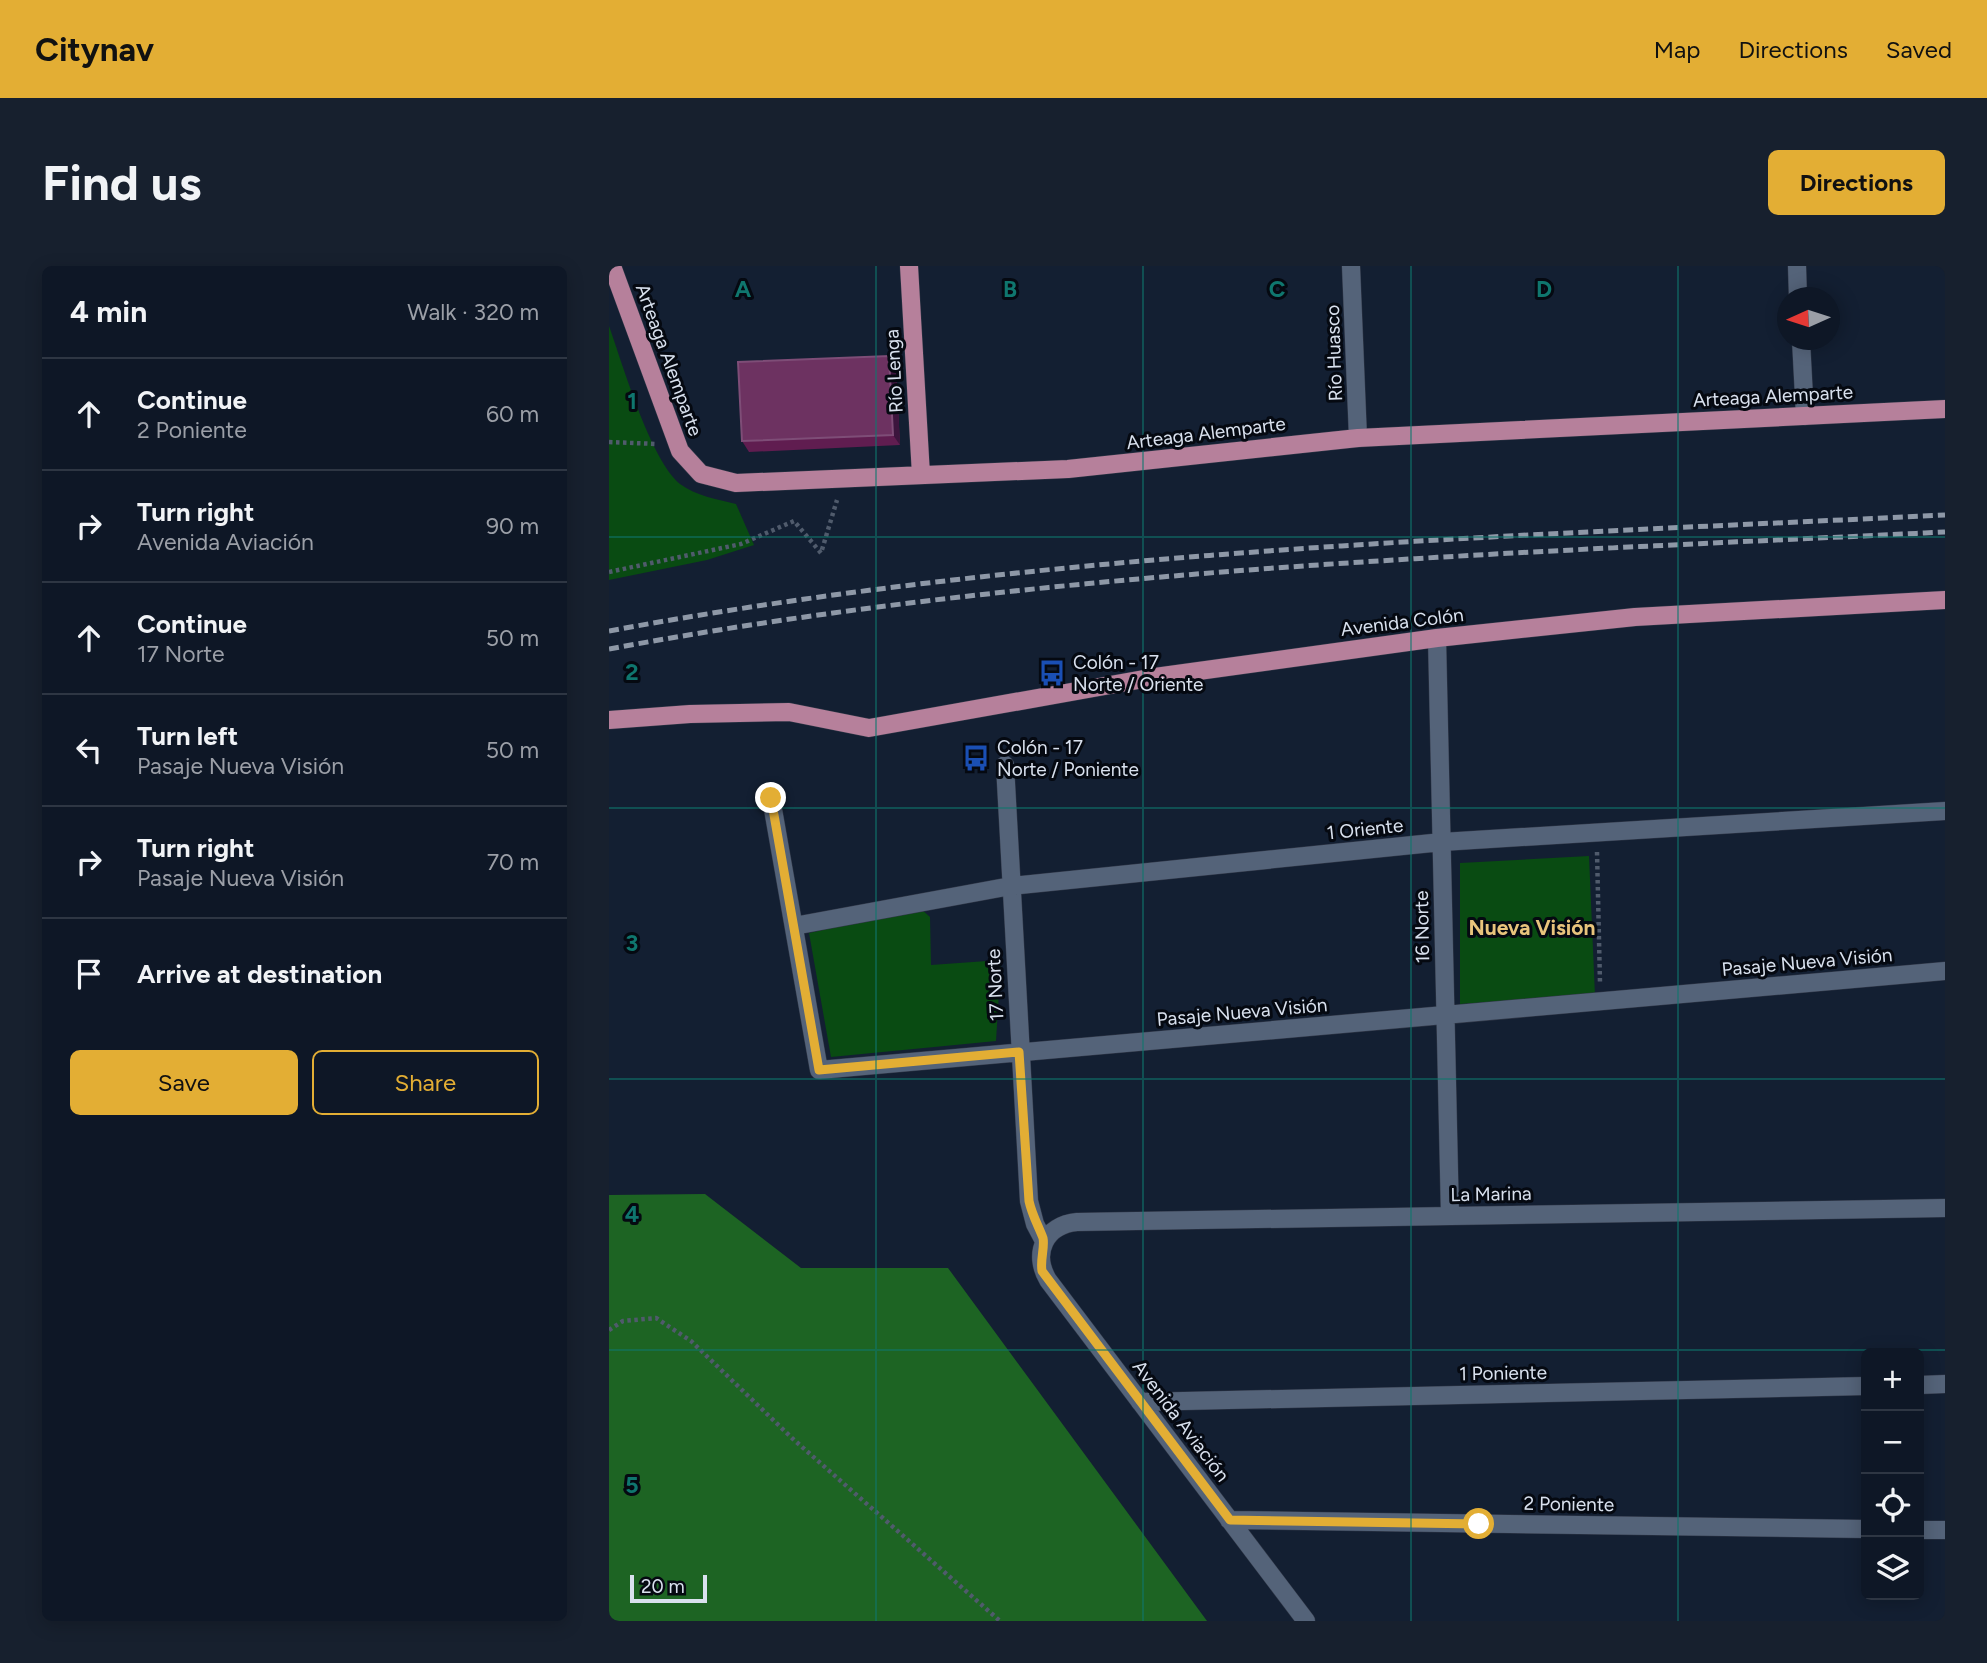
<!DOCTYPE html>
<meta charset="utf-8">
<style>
body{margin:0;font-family:Figtree,sans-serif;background:#17202e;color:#f1f3f6}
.controls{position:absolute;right:21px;bottom:21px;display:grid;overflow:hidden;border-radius:10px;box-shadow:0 4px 18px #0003}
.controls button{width:63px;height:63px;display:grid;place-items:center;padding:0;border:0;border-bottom:2px solid #2e3643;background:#0e1726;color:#f1f3f6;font:35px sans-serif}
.compass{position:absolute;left:1168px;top:21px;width:63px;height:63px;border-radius:50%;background:#0e1726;box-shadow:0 4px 18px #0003;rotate:267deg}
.scale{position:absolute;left:21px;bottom:18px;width:77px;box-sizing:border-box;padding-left:7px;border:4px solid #d9e1ee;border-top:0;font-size:19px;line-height:24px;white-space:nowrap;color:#d9e1ee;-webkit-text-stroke:5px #050911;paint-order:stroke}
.stop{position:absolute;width:21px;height:21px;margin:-16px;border:5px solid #e3ae34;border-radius:50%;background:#fff}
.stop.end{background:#e3ae34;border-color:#fff;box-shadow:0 2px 7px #0008}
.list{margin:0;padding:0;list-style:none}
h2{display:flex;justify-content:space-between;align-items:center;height:91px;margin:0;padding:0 28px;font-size:30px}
h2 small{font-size:23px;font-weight:400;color:#9b9fa7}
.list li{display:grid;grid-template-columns:46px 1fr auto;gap:21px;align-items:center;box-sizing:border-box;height:112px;padding:0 28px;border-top:2px solid #2e3643}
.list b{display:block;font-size:26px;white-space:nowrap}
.list p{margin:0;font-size:23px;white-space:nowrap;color:#9b9fa7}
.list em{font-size:23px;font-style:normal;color:#9b9fa7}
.actions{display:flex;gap:14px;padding:21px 28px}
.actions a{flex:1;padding:16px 0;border:2px solid #e3ae34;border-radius:10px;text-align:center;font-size:24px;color:#e3ae34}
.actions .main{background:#e3ae34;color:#111}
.icon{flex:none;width:38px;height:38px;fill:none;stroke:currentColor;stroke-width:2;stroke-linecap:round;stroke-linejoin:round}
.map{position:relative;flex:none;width:1336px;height:1355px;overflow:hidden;border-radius:10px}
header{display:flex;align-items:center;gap:42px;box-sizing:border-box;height:98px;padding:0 35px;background:#e3ae34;color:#111}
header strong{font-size:33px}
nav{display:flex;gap:38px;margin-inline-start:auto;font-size:24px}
.intro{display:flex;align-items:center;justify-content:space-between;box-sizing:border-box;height:168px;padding:0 42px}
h1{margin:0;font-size:49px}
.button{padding:18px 32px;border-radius:10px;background:#e3ae34;color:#111;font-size:24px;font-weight:700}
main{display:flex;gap:42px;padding:0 42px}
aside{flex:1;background:#0e1726;border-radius:10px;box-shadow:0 4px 18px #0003}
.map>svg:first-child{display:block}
.green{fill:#094b12}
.forest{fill:#1d6423}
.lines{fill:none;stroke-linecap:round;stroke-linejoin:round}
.minor-casing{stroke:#313848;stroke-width:19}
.major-casing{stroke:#313848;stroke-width:19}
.path{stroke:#505b6c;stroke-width:4.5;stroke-dasharray:3.5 3.5;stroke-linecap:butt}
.minor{stroke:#546379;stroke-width:18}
.major{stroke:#b6809b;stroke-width:18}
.rail{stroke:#8e98a7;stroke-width:5;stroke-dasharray:10 5;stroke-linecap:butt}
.wall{fill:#601d50}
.shaded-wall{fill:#3c153d}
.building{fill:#6d3261;stroke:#7e4d77;stroke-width:2}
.route{stroke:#e3ae34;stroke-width:9}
.grid{fill:none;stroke:#0f766e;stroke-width:2;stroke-opacity:0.55}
.labels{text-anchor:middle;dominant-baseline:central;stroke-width:6;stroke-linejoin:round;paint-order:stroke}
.street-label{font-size:19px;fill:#d9e1ee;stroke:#050911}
.poi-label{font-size:19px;fill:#d9e1ee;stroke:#050911;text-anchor:start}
.neighbourhood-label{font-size:21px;font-weight:bold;fill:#e8c47c;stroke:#050911}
.grid-label{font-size:23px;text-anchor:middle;font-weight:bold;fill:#0f766e;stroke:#050911;stroke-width:6;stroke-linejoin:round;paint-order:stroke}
</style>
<header>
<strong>Citynav</strong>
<nav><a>Map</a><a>Directions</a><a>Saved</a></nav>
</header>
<div class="intro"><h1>Find us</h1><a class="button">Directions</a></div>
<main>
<aside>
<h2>4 min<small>Walk · 320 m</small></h2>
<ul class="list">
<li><svg class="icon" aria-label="ahead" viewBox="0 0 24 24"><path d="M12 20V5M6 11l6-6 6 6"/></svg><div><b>Continue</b><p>2 Poniente</p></div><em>60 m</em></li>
<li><svg class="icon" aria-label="right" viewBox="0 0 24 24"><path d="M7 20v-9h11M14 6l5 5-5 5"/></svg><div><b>Turn right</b><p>Avenida Aviación</p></div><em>90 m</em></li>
<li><svg class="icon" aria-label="ahead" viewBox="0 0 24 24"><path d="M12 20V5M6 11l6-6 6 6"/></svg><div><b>Continue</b><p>17 Norte</p></div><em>50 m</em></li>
<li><svg class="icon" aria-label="left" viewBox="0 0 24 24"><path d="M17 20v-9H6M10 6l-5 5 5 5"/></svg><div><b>Turn left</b><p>Pasaje Nueva Visión</p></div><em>50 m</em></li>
<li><svg class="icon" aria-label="right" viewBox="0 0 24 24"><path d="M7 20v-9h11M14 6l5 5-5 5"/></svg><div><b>Turn right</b><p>Pasaje Nueva Visión</p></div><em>70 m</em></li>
<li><svg class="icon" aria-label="arrive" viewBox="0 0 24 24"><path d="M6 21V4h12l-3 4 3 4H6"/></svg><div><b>Arrive at destination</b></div></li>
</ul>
<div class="actions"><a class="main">Save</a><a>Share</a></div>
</aside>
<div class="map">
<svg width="1336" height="1355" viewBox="0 0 1336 1355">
<rect width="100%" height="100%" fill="#131f32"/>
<path class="green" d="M0 60C14 99 41 193 71 218 87 230 108 233 127 238L145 279 98 294 0 314Z
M980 590 986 730 851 738V597Z
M311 642 321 651 322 699 392 694 387 775 222 791 200 667Z"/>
<path class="forest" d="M96 928 192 1002H339L598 1355H0V929Z"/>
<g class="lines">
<g class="minor-casing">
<path id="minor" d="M742 0 749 172
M1188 0 1189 32
M1192 74 1196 150
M828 372 841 950
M396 499 420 935 426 958 435 975
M162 532 210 804 1336 705
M185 660 402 620 833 576 1336 545
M1310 1119 1336 1118
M531 1136 1257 1120
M620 1254 1257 1263
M1310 1264H1336
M697 1355 439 1014C423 987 436 959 468 956L1336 942"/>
</g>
<g class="major-casing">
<path id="major" d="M3 0 71 185 92 208 127 217 459 203 749 172 1336 143
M300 0 312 209
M0 454 81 448 180 446 260 462 546 411 828 372 1026 351 1336 334"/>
</g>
<path class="path" d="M0 176 48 178
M0 306 132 278 185 255 212 287 228 234
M988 586 991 717
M0 1064 14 1055 47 1052 82 1075 184 1173 391 1355"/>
<use href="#minor" class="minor"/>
<use href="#major" class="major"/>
<path class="rail" d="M0 365C442 283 888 271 1336 249
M0 383C441 301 889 288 1336 266"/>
</g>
<path class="wall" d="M280 90 287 100 291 179 140 186 133 175Z"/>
<path class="shaded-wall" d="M280 90 287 100 291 179 284 169Z"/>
<path class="building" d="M280 90 284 169 133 175 129 96Z"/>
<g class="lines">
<path class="route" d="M162 532 210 804 410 786 420 935C423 949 429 959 434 972 436 981 431 994 433 1005L621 1254 870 1258"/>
</g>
<path class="grid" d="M267 0V1355M534 0V1355M802 0V1355M1069 0V1355M0 271H1336M0 542H1336M0 813H1336M0 1084H1336"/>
<defs>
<g id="bus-bare" transform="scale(2.1)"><path d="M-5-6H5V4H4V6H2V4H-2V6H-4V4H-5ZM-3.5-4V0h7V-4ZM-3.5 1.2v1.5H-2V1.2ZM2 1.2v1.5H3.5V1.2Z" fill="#1a4fb4" stroke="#050911" stroke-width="2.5" paint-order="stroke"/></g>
</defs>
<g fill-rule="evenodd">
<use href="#bus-bare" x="443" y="407"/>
<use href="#bus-bare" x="367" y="492"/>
</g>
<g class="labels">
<g class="street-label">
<text transform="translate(725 87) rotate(-92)">Río Huasco</text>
<text transform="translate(60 94) rotate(70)">Arteaga Alemparte</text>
<text transform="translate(285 105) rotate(-93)">Río Lenga</text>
<text transform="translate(1164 130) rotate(-3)">Arteaga Alemparte</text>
<text transform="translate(597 167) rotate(-7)">Arteaga Alemparte</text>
<text transform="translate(793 356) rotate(-7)">Avenida Colón</text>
<text transform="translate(756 563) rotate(-6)">1 Oriente</text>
<text transform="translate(813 661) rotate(-91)">16 Norte</text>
<text transform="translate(1198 696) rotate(-5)">Pasaje Nueva Visión</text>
<text transform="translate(386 719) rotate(-93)">17 Norte</text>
<text transform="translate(633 746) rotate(-5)">Pasaje Nueva Visión</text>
<text transform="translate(882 928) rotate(-1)">La Marina</text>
<text transform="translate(894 1107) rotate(-1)">1 Poniente</text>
<text transform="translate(572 1155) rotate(53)">Avenida Aviación</text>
<text transform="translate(960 1238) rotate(1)">2 Poniente</text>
</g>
<g class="poi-label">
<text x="464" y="396">Colón - 17<tspan x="464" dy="22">Norte / Oriente</tspan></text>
<text x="388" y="481">Colón - 17<tspan x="388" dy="22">Norte / Poniente</tspan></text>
</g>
<g class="neighbourhood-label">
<text x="923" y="661">Nueva Visión</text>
</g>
</g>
<g class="grid-label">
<text x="134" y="31">A</text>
<text x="401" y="31">B</text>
<text x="668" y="31">C</text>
<text x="935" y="31">D</text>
<text x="23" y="143">1</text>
<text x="23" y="414">2</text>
<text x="23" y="685">3</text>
<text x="23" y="956">4</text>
<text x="23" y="1227">5</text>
</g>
</svg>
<div class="controls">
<button>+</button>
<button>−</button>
<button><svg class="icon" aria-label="locate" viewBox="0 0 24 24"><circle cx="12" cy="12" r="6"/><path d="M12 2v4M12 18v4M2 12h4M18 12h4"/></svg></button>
<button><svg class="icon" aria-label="layers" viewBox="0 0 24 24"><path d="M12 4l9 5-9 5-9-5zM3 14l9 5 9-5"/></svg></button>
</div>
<svg class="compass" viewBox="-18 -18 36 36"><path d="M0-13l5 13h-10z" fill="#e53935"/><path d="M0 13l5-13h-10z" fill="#9b9fa7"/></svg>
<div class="scale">20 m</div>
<div class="stop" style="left:870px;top:1258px"></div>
<div class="stop end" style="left:162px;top:532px"></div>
</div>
</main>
